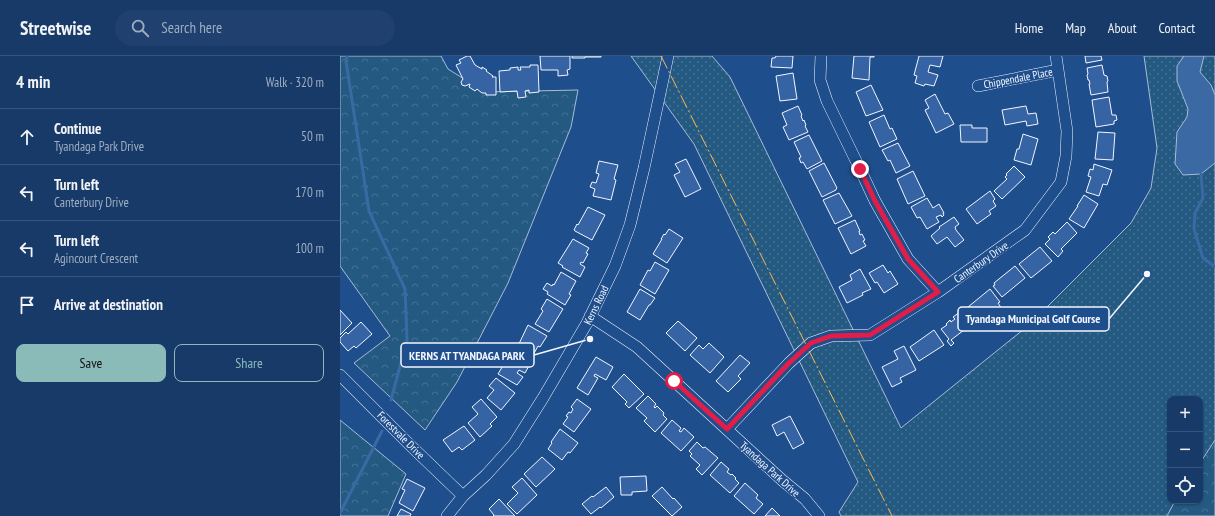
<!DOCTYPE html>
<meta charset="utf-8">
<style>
body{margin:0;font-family:"PT Sans Narrow",sans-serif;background:#20416f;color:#f1f3f6}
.controls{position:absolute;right:12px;bottom:12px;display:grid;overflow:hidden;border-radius:8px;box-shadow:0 1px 3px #0004}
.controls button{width:36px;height:36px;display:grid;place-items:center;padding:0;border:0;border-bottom:1px solid #36547d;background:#173a69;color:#f1f3f6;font:20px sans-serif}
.stop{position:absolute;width:12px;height:12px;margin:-9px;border:3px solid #e11d48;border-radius:50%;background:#fff}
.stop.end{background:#e11d48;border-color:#fff;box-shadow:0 1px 4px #0008}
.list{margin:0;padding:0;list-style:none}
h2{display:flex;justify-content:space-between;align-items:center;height:52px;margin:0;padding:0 16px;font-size:17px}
h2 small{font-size:13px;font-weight:400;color:#9eadc0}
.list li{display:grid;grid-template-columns:26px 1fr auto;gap:12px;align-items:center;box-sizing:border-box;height:56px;padding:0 16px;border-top:1px solid #36547d}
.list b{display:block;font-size:15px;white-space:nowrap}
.list p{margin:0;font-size:13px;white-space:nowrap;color:#9eadc0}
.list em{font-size:13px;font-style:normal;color:#9eadc0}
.actions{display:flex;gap:8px;padding:12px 16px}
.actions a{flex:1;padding:9px 0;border:1px solid #8bbbb9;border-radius:8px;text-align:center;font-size:14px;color:#8bbbb9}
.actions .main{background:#8bbbb9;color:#111}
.icon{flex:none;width:22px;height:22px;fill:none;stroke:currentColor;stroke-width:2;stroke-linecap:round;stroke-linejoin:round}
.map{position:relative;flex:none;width:875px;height:460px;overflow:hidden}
header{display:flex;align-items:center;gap:24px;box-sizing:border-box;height:56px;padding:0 20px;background:#173a69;border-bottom:1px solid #36547d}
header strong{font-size:19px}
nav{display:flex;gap:22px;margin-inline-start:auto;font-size:14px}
.search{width:280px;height:36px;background:#20416f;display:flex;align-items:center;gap:10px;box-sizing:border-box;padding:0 14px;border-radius:22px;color:#9eadc0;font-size:15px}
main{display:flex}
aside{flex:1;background:#173a69}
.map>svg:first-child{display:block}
.grass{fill:url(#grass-dots);stroke:#a8bbd7;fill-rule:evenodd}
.forest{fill:url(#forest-crowns);stroke:#a8bbd7}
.water{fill:#3b69a3;stroke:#a8bbd7}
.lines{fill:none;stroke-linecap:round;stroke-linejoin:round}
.stream{stroke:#3b69a3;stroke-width:3}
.building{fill:#3563a3;stroke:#f2f6ff}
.minor-casing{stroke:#f2f6ff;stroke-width:12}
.minor{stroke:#1f4e8c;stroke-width:11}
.power{stroke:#ffb74d;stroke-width:1;stroke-dasharray:14 3 2 3;stroke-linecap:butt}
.route{stroke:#e11d48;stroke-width:5}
.labels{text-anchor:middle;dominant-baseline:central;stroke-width:3;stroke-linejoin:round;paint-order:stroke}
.street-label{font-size:11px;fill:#f2f6ff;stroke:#1f4e8c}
.leader{fill:none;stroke:#f2f6ff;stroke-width:1.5}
.callout-dot{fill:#f2f6ff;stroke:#1f4e8c;stroke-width:1.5}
.callout{fill:#1f4e8c;stroke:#f2f6ff;stroke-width:1.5}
.callout-label{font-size:12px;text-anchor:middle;font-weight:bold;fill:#f2f6ff}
</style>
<header>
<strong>Streetwise</strong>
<div class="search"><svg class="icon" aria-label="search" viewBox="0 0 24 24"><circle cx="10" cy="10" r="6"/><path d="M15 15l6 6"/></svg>Search here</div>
<nav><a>Home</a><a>Map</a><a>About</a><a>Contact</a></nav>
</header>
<main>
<aside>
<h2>4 min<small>Walk · 320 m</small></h2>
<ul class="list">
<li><svg class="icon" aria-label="ahead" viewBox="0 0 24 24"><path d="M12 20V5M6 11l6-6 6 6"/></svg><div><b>Continue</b><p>Tyandaga Park Drive</p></div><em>50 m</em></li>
<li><svg class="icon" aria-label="left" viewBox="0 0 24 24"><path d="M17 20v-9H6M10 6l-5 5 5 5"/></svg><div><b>Turn left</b><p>Canterbury Drive</p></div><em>170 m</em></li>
<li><svg class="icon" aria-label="left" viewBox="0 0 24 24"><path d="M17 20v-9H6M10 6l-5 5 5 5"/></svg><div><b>Turn left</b><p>Agincourt Crescent</p></div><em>100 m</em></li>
<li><svg class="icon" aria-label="arrive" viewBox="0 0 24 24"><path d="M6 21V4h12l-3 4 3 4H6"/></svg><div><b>Arrive at destination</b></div></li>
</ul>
<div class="actions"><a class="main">Save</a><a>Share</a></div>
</aside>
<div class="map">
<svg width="875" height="460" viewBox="0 0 875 460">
<defs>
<pattern id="grass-dots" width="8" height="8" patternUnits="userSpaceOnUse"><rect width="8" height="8" fill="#245a82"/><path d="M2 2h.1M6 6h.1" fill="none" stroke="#447295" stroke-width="1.8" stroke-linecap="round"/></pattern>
<pattern id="forest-crowns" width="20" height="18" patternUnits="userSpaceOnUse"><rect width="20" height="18" fill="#245a82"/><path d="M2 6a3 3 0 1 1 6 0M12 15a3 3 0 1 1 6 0" fill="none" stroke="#447295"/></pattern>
</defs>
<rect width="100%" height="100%" fill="#1f4e8c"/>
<path class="grass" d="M291 0H372L390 21 561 372 689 269 791 167 811 132 817 92 804 0H875V460H501L499 456 518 426 354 88ZM830 343H860V445H830Z"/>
<path class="forest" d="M0 0H101L108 13 145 36 238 34 231 71 168 227 117 326 85 374 14 307 50 280 0 210Z
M0 364 66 418 48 460H0Z
M875 384V460H827L835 445H860V407Z"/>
<path class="water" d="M844 0H864L860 16 871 29 875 39V107L861 118 843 119 835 108 837 76 847 61 848 53 837 25V10Z"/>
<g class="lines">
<path class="stream" d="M7 0 6 5 29 155 65 233 67 284 51 344
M861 118 863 142 855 157 854 173 863 202 875 211
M0 457 42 375"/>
</g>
<path class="building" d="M127 0H130L135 9 142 13V11L147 14 146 15 153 20 152 21H156V39H146V37H142L137 33 135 35 129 31 130 28 125 30 122 29 121 26 123 23 116 9 121 7 119 4Z
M200 0H230V13L227 14 228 19 218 20V14H201Z
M232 0H261V1H245V2H232Z
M436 0H453L452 12 431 11 432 2H435Z
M514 0H534V1H530L529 24 512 22Z
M579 0H603L600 11 590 9 588 16 598 19 594 30 585 28 584 30 575 27 577 20 574 19Z
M745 0H761L762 4 746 7Z
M190 9H198L199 36 189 37V34L185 35 186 41 178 42 177 35 160 36 159 15 170 14V12L178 11V14H181L180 11H190Z
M762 9 764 19 767 20 768 25 767 26 768 36 751 39 749 28H750L749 24H748L747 19 748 18 747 12Z
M453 17 457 43 440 45 436 20Z
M531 29 543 54 526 60 516 36Z
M595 38 605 58 608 57 614 68 596 77 585 54 589 52 585 44Z
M769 41 772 59H776L777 64 774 65V68L756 71 752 44Z
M458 50 462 59 461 60 463 65 464 64 466 69 465 70 468 76 449 84 443 71 447 69 442 57Z
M686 50 688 58 696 57 698 68 687 70 686 65 665 69 662 54Z
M544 59 550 73 552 72 557 83 540 91 529 66Z
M620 69H632V72H647V86H621Z
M758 76 775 77 773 104 755 103Z
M683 78 698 83 691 109 674 104 677 93H679Z
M469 79 482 105 467 113 463 106 461 107 459 102 461 101 454 86Z
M558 87 570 110 556 117 550 104 548 105 542 94Z
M346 103 361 133 345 141 334 119 340 116 335 108Z
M259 105 278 109 274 123 276 124 271 144 253 140 255 133 250 131 252 126 256 127 259 118 256 117Z
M484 107 497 132 496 133V134L482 141 469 115Z
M754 108 772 114 767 129 763 128 759 140 746 136 751 121 748 120 750 113 753 114Z
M674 110 685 121 662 143 654 135 667 123 665 121 667 119 666 118Z
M573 115 585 140 568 148 557 123Z
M650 135 655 143 653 145 656 150 649 155 651 158 637 168 626 153Z
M499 137 512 160 495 168 483 144Z
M744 139 758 148 744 172 729 163 738 150H737Z
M587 142 593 152 599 148 604 157H603L604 159 602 161 601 159 596 161 599 166 587 173 580 161 577 162 571 151Z
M248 151 265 159 252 184 235 175 234 174 237 168 238 169Z
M614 161 619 168 615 171 616 174 624 184 615 191 607 181 597 188 591 180 600 172 599 171Z
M515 164 520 175H519L520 179 522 178 525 184 523 185 526 190 511 198 498 172Z
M727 166 737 177 721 193 723 195 718 201 705 188 710 183 708 181 713 176 715 178Z
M329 173 343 182 327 207 313 198 322 183H321L324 178 325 179Z
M233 183 249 192 246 197 248 198 243 207 241 206 240 208 245 211 240 221 222 211 223 210 218 207Z
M700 191 712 205 691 222 679 208Z
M315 206 329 214 315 238 300 229 308 214 310 215Z
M543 209 548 217 550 215 558 228 544 237 537 226 535 227 529 217Z
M675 210 685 222 662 241 653 230 655 229 654 227Z
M520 213 531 233 522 237 523 239 507 247 499 231 512 224 510 219Z
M221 216 236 225 229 238 231 239 225 249 207 238 208 236 203 233 207 227 212 230 213 228 214 229Z
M300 233 315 242 310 249H309L300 264 287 256Z
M650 233 660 246 658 247 662 253 655 258 651 253 638 264 628 251Z
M207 243 223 253 209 276 195 268 203 255 201 253Z
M0 254 12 267 0 279Z
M623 254 634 268 625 275 624 274 611 284 614 287 611 290 607 285 609 283 601 273 607 269 606 268 610 264 611 266 615 263 613 261Z
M338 265 357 282 345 295 326 277Z
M21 266 32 278 16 292 14 290 8 295 0 286V282L6 276 8 278Z
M188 269 207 280 200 291 198 290 191 303 176 294Z
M594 274 604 289 579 305 570 291Z
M369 287 384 301 370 317 350 299 359 289 363 293Z
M564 290 576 314 560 322 562 326 552 331 542 311 558 303 554 295Z
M171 296 190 308 185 317 179 314 177 317 183 321 177 329 158 318Z
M400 299 410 307 398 320 401 323 388 336 376 325Z
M256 301 273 311 266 324 255 318 254 320 258 322 248 339 237 332Z
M284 318 304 338 289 352 285 348 287 346 272 331Z
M156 322 175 337 161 354 147 342 154 334 149 330Z
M308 340 316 348 314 351 315 352 317 350 324 357 323 359 327 363 315 376 304 365 307 362 296 352Z
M141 343 157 361 150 368 152 370 140 381 128 367 138 358 132 351Z
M237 343 251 353 234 376 223 368 228 361 226 360 229 356 231 357 233 353 231 351Z
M450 360 464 387 453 393 444 376 437 380 432 369Z
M332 364 341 372 339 375 341 376 344 372 354 381 341 395 321 377Z
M124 370 135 384 122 394 119 391 112 396 103 384Z
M220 373 238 387 230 397 228 396 222 404 208 393 212 387 211 386Z
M357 386 363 392 365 391 378 402 362 419 356 413 360 409 350 400 352 398 349 395Z
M202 401 215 413 196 431 184 418Z
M381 406 389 413 387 416 391 419 392 418 396 422 395 423 399 427 390 437 370 419Z
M306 420 307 435 292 436V439H281L280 421Z
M182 422 197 439 177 458 167 448 178 437 172 431Z
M67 423 85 432 73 455 59 447 65 434 62 433Z
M405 427 418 439 416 442 423 448 414 458 394 440Z
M266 431 274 441 261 452 260 451 251 458 242 448 252 440 253 441Z
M322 431 333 443 334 442 342 451 332 460 312 440Z
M159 443 175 460H153L154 459 149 453Z
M432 452 440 460H425Z
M61 453 71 458 70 460H57Z"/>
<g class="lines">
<g class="minor-casing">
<path id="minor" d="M481 0 480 24 487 45 520 113 535 145 568 203 598 236
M638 30 718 14
M250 260 297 291 442 424 465 443 479 460
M0 319 71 390 123 440
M387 373 449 307 471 287 491 280 530 279 598 236 685 174 721 126 726 100 727 75 716 0
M107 460 123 440 146 419 174 388 203 342 247 267 275 210 290 169 304 112 328 0"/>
</g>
<use href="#minor" class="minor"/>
<path class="power" d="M321 0 552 460"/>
</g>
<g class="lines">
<path class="route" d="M334 325 387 373 449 307 471 287 491 280 530 279 598 236 568 203 535 145 520 113"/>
</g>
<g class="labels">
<g class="street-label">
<text transform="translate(678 22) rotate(-11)">Chippendale Place</text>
<text transform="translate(641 206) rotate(-35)">Canterbury Drive</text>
<text transform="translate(256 249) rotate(-64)">Kerns Road</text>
<text transform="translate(61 379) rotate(45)">Forestvale Drive</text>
<text transform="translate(430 413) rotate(42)">Tyandaga Park Drive</text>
</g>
</g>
<path class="leader" d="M807 218L769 263M250 283L194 299"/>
<g class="callout-dot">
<circle cx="807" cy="218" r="4"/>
<circle cx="250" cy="283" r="4"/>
</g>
<g class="callout">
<rect x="618" y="251" width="151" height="24" rx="4"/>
<rect x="61" y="287" width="133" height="24" rx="4"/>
</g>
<g class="callout-label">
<text x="693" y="267">Tyandaga Municipal Golf Course</text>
<text x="127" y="304">KERNS AT TYANDAGA PARK</text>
</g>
</svg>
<div class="controls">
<button>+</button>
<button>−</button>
<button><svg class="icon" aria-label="locate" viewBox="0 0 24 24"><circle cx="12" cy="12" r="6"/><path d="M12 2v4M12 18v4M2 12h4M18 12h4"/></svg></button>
</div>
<div class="stop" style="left:334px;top:325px"></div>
<div class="stop end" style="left:520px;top:113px"></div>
</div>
</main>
